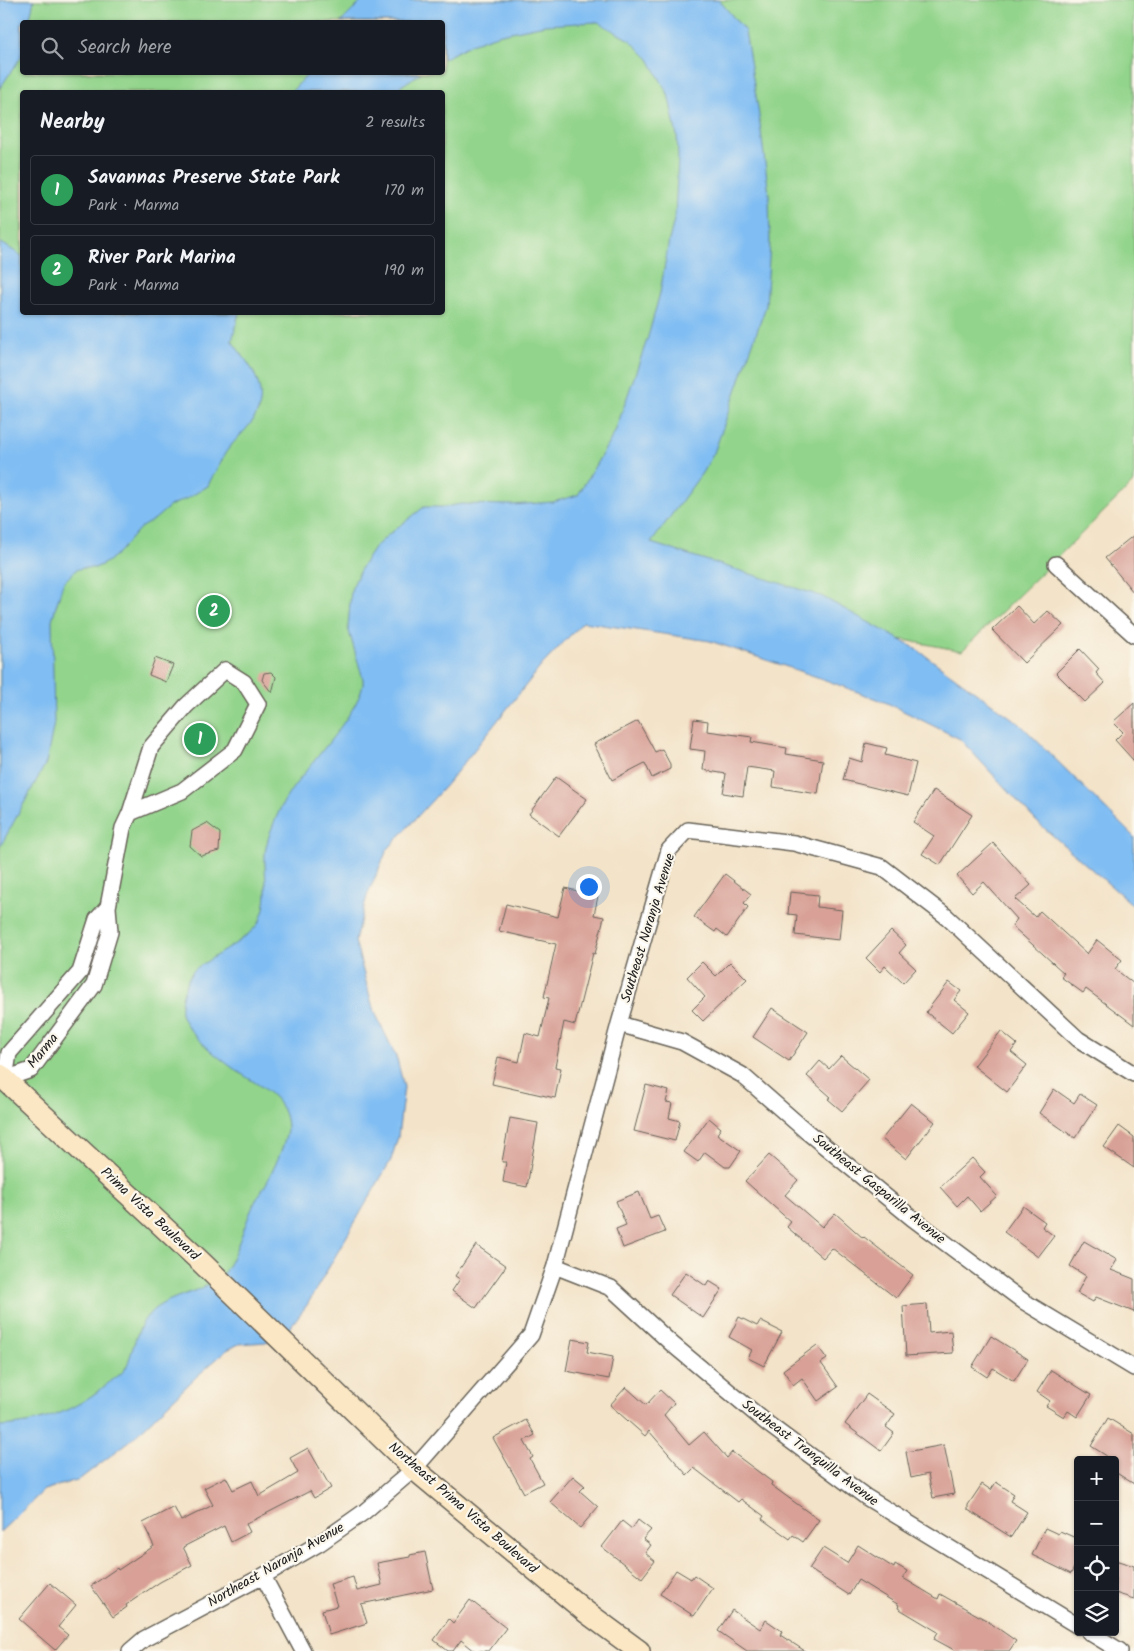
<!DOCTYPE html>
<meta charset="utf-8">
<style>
body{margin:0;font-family:Kalam,sans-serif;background:#20242c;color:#f1f3f6}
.controls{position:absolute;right:15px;bottom:15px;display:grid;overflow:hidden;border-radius:5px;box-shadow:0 1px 4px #0004}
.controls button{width:45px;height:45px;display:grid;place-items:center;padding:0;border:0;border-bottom:1px solid #363941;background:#171b24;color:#f1f3f6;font:25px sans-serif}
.you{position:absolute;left:588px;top:886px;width:18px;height:18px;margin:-12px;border:4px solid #fff;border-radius:50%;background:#1a73e8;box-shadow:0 0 0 8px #1a73e833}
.badge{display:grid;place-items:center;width:32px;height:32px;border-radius:50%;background:#8c9099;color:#fff;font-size:16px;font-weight:700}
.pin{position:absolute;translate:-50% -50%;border:2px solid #fff;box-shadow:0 1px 5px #0006}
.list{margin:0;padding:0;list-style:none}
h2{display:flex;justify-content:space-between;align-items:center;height:65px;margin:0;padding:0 20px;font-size:21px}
h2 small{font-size:16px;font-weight:400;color:#9ea1a6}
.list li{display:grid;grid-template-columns:32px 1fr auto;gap:15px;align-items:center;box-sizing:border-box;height:70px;margin:0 10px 10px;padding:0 10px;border:1px solid #363941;border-radius:5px}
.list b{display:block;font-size:19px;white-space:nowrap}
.list p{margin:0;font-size:16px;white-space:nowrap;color:#9ea1a6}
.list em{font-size:16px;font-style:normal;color:#9ea1a6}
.icon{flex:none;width:28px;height:28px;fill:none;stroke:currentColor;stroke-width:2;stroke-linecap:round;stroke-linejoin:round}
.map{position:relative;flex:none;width:1134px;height:1651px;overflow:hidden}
.search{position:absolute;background:#171b24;box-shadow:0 1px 4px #0004;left:20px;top:20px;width:425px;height:55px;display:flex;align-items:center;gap:12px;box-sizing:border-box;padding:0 18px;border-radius:5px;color:#9ea1a6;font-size:19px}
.panel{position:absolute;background:#171b24;box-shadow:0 1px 4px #0004;left:20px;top:90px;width:425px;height:225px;border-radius:5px}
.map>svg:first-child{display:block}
.green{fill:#92d48b;stroke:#577854;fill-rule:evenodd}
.water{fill:#80bdf3;stroke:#4e6c88}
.building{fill:#d8a096}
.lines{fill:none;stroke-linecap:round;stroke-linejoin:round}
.minor-casing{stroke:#676258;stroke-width:18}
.secondary-casing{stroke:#676258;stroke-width:24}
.minor{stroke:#fff;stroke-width:15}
.secondary{stroke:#fbe7c3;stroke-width:21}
.labels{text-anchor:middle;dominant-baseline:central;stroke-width:4.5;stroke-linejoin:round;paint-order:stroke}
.street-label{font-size:14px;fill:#1c1c1c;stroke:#fbf7ec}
</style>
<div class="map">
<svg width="1134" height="1651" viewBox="0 0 1134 1651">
<rect width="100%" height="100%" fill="#fbf7ec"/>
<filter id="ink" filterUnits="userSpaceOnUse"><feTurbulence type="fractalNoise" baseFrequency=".02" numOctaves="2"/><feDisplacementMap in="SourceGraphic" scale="10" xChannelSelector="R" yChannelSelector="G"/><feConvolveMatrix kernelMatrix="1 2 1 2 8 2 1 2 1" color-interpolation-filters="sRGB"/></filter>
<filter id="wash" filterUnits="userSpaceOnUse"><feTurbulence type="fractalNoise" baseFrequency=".0096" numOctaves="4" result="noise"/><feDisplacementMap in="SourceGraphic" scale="20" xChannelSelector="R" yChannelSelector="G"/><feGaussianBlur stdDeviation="1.12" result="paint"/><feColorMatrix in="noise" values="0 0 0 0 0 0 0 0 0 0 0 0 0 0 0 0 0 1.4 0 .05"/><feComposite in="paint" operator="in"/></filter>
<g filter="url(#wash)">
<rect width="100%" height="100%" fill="#f3e3c8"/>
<path class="green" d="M0 0H1134V482L962 651 768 614 538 564 331 826 288 1265 0 1461ZM22 22H442V72H22ZM22 92H442V312H22Z"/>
<path class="water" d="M0 0H34L29 22H22V50L21 57 0 88Z
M363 0H719L745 31 758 108 769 194 770 243 766 306 714 453 702 473 651 543 821 596 915 648 1020 724 1134 837V906L1036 821 960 739 887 703 820 678 710 641 583 622 542 665 447 784 387 850 367 896 355 941 373 1008 397 1059 404 1087 398 1137 391 1160 307 1305 287 1331 266 1342 239 1344 227 1350 196 1377 131 1440 80 1479 44 1490 0 1532V1426C41 1424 74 1411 106 1385 112 1380 121 1375 125 1369 128 1365 129 1359 131 1354 135 1341 139 1324 150 1313 167 1295 206 1292 221 1276 235 1261 245 1221 255 1202 257 1197 260 1194 263 1189 270 1178 287 1141 287 1129 287 1097 259 1086 237 1071 220 1059 186 1033 181 1013 180 1007 182 994 185 988 186 983 190 974 194 970 197 967 203 964 206 962 222 951 255 935 261 918 270 897 264 875 265 853 267 836 280 806 290 792 305 769 367 704 363 679L348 628 351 590 362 566 375 547 388 535 424 507H444L461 504 512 505 553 502 578 495 615 432 648 337 660 293 669 240 675 216 678 156 677 136 668 94 649 59 631 41 598 22 545 25 497 35 471 44 443 59 442 22H341Z
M309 73V72L421 73 392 92H291Z
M0 242 22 256V312L239 313 232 341C240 353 252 366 257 380 270 416 244 427 226 452 223 456 222 461 219 466 215 473 211 478 208 486L188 498 170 506 155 519 140 528 119 552 107 562 95 568H82L76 570 63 583 52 620 54 723 46 763 0 847Z"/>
<g id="blocks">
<path class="building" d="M1134 535V593L1105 558Z
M1017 606 1034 624 1048 611 1063 625 1024 663 992 630Z
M1080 649 1099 669 1096 673 1105 683 1085 702 1056 673Z
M155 658 173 665 166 682 149 675Z
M271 672 276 677 272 693 262 680 264 673Z
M1134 703V761L1115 740 1123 732 1113 722Z
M694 719 708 721 707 731 752 737 751 742 787 748 786 754 823 760 818 794 773 787 775 771 747 767 743 796 723 793 726 774 703 770 705 751 690 749Z
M638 721 655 752 662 749 670 764V769L652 778 645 763 612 780 594 744Z
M866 743 887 748 885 755 916 763 908 796 843 780 849 758 862 762Z
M556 777 587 799 559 836 529 814Z
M934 790 972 815 940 865 922 854 934 836 913 822Z
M207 823 220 833 219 851 201 856 190 846 192 831Z
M993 843 1031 885 1015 899 1035 917 1040 911 1087 954 1097 940 1122 960 1115 969 1134 984V1025L1086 989 1083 993 1061 977 1064 973 1012 926 1017 919 984 882 972 893 957 876Z
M725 874 751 894 744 903 748 907 727 937 717 929 715 932 694 917Z
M565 888 598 896 594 915 604 917 595 954 593 953 575 1025 564 1022 555 1067 561 1068 555 1098 492 1084 498 1057 519 1062 525 1033 540 1037 549 998 544 997 556 944 499 931 506 904 558 917Z
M790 892 818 895 817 907 842 910 839 940 795 935 797 915 788 914Z
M891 931 906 945 899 953 916 969 903 983 885 966 880 972 866 958Z
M702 962 716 976 730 962 747 979 703 1021 692 1010 705 997 687 977Z
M949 982 961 991 954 1000 969 1012 952 1033 926 1012Z
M772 1008 808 1032 789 1061 753 1037Z
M1001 1031 1017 1044 1011 1052 1027 1065 1007 1092 974 1066Z
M841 1056 869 1080 842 1111 828 1099 831 1097 807 1076 820 1061 829 1069Z
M646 1085 669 1091 666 1102 672 1103 669 1118 680 1121 675 1141 634 1131Z
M1054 1089 1074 1103 1080 1094 1097 1105 1075 1138 1039 1113Z
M911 1103 935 1122 906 1159 882 1139Z
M510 1118 538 1123 527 1187 503 1182 506 1162H502Z
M709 1118 721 1128 717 1134 741 1151 730 1167H725L705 1152 698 1162 684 1152Z
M1119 1126 1134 1137V1168L1104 1147Z
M769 1155 798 1180 785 1195 822 1227 835 1213 863 1238 864 1237 913 1275 896 1298 832 1248 823 1258 787 1227 791 1222 745 1181Z
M972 1158 985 1172 980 1177 997 1196 980 1211 967 1196 957 1206 940 1187Z
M639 1192 650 1219 658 1216 665 1232 623 1248 616 1229 626 1225 616 1201Z
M1023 1206 1045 1222 1042 1227 1054 1236 1038 1257 1004 1232Z
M1084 1241 1117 1260 1111 1270 1134 1279V1312L1096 1297 1093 1302 1077 1293 1086 1276 1070 1266Z
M476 1245 506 1266 476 1308 452 1291 460 1279 455 1276Z
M686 1272 706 1286 709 1281 722 1289 703 1318 670 1295Z
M927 1304 929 1333 951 1331 953 1353 906 1356 903 1306Z
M739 1317 757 1326 760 1321 782 1332 764 1366 748 1358 752 1350 729 1337Z
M991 1336 1028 1359 1014 1381 993 1368 987 1377 972 1367Z
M572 1339 589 1342 587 1352 613 1357 609 1379 566 1371Z
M817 1345 827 1359 821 1363 838 1387 818 1401 802 1378 793 1385 783 1370Z
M1051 1370 1091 1395 1077 1417 1068 1411 1064 1417 1046 1406 1050 1401 1037 1392Z
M626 1387 646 1405 660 1390 674 1403 664 1415 689 1445 704 1432 727 1458 732 1452 772 1482 771 1485 819 1520 803 1542 793 1535 790 1539 762 1519 764 1516 741 1499 738 1502 694 1468 687 1475 649 1431 645 1436 610 1405Z
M867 1394 895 1414 886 1427 894 1433 881 1451 845 1424Z
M1108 1418 1134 1434V1484L1115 1472V1460H1113L1091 1446Z
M526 1420 535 1435 524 1441 533 1457 530 1459 543 1483 524 1493 493 1438Z
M944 1445 954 1494 933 1498 928 1474 911 1478 906 1452Z
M308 1448 331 1488 314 1498 310 1491 246 1524 250 1532 231 1542 224 1526 183 1547 192 1565 160 1582 126 1605 127 1607 113 1617 91 1586 117 1568 118 1570 154 1546 143 1523 174 1507 181 1521 213 1505 204 1488 226 1477 233 1490 252 1481 259 1496 298 1473 290 1458Z
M573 1476 585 1486 580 1491 598 1507 580 1528 550 1502Z
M996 1482 1014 1494 1010 1501 1027 1512 1011 1537 968 1510V1505L982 1484 991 1490Z
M638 1520 651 1530 643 1539 651 1545 645 1553 655 1561 642 1578 602 1547 622 1521 632 1529Z
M1045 1528 1058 1534 1060 1531 1078 1539V1559L1071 1574 1032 1555Z
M858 1545 894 1568 895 1564 907 1571 903 1578 938 1599 940 1594 986 1620 1016 1641 1009 1651H956L934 1639 938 1632 898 1608 899 1605 858 1580 849 1595 809 1569 823 1548 847 1563Z
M425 1552 433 1589 361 1604 367 1623 329 1635 322 1610 337 1606 330 1584 353 1577 357 1591 382 1585 377 1563 410 1557V1555Z
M1115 1560 1134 1566V1599L1115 1593Z
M676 1570 691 1579 694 1575 713 1588 694 1616 660 1594Z
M50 1583 76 1605 58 1627 68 1635 55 1650 19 1619Z
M470 1600 506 1628 489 1651H475L461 1640 453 1651H448L434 1640 449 1619 453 1623Z
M732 1610 760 1629 766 1620 782 1631 780 1635 805 1651H747L718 1631Z"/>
</g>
</g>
<g filter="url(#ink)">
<use href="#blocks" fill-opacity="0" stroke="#676258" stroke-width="1"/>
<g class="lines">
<g class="minor-casing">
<path id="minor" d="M1056 564 1134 635
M108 907 97 919 80 972 9 1053 5 1079 31 1070 94 985 110 932 108 907 123 828 130 813 151 747 186 706 225 670 244 682 258 704 235 750 182 791 130 813
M619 1024 682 1042 742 1075 806 1131 912 1218 1023 1301 1134 1368
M555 1266 611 1288 672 1344 768 1424 866 1497 1078 1626
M263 1576 303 1651
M1089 1632 1120 1651
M130 1651 144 1639 263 1576 320 1543 364 1512 414 1469 531 1335 555 1266 619 1024 669 850 688 830 794 843 882 867 947 917 1078 1039 1134 1074"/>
</g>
<g class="secondary-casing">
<path id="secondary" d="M0 1075 200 1261 414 1469 586 1612 639 1651"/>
</g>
<use href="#minor" class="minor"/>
<use href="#secondary" class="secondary"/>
</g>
</g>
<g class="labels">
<g class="street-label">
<text transform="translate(648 928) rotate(-73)">Southeast Naranja Avenue</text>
<text transform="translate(43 1051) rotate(-51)">Marma</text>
<text transform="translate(879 1189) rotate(39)">Southeast Gasparilla Avenue</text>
<text transform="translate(150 1214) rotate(43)">Prima Vista Boulevard</text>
<text transform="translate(810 1453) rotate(37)">Southeast Tranquilla Avenue</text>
<text transform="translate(463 1508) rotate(41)">Northeast Prima Vista Boulevard</text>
<text transform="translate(276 1565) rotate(-30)">Northeast Naranja Avenue</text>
</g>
</g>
</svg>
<div class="controls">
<button>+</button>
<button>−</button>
<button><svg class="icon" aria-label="locate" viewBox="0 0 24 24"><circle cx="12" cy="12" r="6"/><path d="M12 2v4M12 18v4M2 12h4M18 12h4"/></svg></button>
<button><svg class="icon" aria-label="layers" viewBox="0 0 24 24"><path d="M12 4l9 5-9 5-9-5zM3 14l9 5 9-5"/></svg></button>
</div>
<div class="you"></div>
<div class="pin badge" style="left:200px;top:739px;background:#2e9e5b">1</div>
<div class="pin badge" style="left:214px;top:611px;background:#2e9e5b">2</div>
<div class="search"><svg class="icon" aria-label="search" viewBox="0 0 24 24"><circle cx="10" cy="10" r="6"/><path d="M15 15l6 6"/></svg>Search here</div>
<section class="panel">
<h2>Nearby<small>2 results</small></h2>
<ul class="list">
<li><span class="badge" style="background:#2e9e5b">1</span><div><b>Savannas Preserve State Park</b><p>Park · Marma</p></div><em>170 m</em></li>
<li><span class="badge" style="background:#2e9e5b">2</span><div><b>River Park Marina</b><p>Park · Marma</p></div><em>190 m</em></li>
</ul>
</section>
</div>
